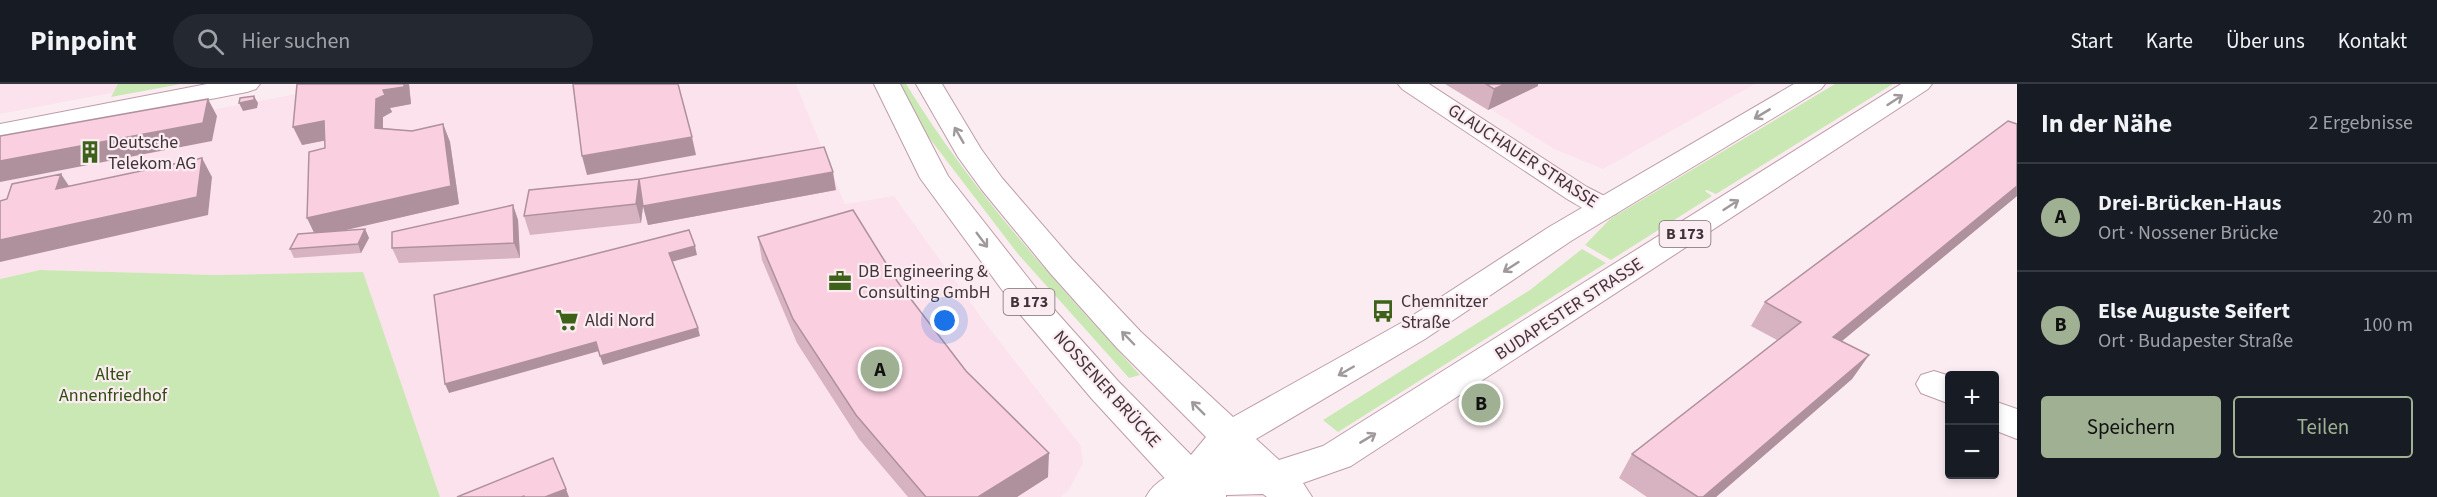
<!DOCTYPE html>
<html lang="de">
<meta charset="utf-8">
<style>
body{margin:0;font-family:"Source Sans 3",sans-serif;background:#242831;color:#f1f3f6}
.controls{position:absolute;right:18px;bottom:18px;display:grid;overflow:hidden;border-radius:6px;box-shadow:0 3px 9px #0003}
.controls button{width:54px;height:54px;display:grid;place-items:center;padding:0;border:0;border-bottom:2px solid #363941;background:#171b24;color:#f1f3f6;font:30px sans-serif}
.you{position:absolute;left:945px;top:237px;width:21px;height:21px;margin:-15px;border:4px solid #fff;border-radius:50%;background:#1a73e8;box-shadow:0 0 0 9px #1a73e833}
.badge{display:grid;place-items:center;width:39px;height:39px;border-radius:50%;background:#a0b193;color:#111;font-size:20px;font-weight:700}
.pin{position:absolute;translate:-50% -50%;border:3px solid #fff;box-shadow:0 2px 6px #0006}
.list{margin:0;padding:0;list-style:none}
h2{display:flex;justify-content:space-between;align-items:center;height:78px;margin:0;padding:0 24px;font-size:26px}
h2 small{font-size:20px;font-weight:400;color:#9ea1a6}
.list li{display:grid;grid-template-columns:39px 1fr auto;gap:18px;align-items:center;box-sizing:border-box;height:108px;padding:0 24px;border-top:2px solid #363941}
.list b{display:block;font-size:22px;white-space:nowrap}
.list p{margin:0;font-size:20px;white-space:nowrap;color:#9ea1a6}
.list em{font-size:20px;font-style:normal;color:#9ea1a6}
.actions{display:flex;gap:12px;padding:18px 24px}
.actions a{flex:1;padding:14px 0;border:2px solid #a0b193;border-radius:6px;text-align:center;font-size:21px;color:#a0b193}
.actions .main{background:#a0b193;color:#111}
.icon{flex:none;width:33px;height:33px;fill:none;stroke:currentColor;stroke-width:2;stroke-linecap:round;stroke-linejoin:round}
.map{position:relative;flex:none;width:2017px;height:413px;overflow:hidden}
header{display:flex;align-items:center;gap:36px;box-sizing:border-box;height:84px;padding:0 30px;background:#171b24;border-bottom:2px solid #363941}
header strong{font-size:28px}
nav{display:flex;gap:33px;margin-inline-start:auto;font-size:21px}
.search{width:420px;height:54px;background:#242831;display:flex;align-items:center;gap:15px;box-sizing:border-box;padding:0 21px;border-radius:33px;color:#9ea1a6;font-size:22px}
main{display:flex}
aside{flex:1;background:#171b24}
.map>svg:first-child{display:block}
.built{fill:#fce2ec}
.green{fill:#cae8b4}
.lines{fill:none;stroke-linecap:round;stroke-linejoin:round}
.minor-casing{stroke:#bd9ca9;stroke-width:2}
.major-casing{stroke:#bd9ca9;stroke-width:2}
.minor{fill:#fff;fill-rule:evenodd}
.major{fill:#fff;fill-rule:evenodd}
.wall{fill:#d7b2c1}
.shaded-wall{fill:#af919d}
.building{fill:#facfe0;stroke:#af919d;stroke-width:1.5}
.oneway{stroke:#a0999c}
.labels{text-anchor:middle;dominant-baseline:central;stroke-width:4.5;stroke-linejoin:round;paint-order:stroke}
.shield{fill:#fbecf2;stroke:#796a70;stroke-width:1.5}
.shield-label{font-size:16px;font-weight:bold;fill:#413339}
.poi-label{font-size:18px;fill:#413339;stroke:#fbecf2;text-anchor:start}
.street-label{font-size:18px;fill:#413339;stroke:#fbecf2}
.park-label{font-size:18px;fill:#2f4d0f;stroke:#fbecf2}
</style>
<header>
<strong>Pinpoint</strong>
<div class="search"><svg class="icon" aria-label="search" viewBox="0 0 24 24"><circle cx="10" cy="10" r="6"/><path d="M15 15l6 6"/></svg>Hier suchen</div>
<nav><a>Start</a><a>Karte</a><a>Über uns</a><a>Kontakt</a></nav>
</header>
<main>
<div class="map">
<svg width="2017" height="413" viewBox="0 0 2017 413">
<rect width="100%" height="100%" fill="#fbecf2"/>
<path class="built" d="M0 0H159L0 30Z
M349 0H796L845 120 894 112 983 236 1081 362 1083 379 1069 406 1061 413H440L363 189 216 191 40 186 0 195V66Z
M1450 0H1755L1603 85 1554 65Z"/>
<path class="green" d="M118 0H181L111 13Z
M898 0H906C972 108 1056 198 1140 291L1129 294 1018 170 917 38Z
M1835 0H1893L1716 110 1707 106 1705 107 1712 112 1611 176 1585 161 1610 135Z
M1582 165 1606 179 1338 348 1323 336 1530 206Z
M40 186 216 191 363 188 440 413H0V195Z"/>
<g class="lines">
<g class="minor-casing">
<path id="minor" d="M207 0H260L256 5 247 8 0 56V40Z
M1398 0H1429L1587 103 1616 118 1620 124 1616 130C1597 135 1583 124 1567 115L1402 5Z
M1934 287 1950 292V320L1921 309 1916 300 1921 291Z
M1994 317 2017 325V355L1994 346Z
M1192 382 1206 386 1212 397 1206 408 1198 413H1146C1155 396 1174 388 1192 382Z"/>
</g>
<g class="major-casing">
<path id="major" d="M874 0H900L948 92 1043 213 1118 297 1191 371 1206 353 1117 264 1050 189 982 106 958 73 916 0H942L981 65 1002 94 1072 175 1141 248 1233 333 1401 239 1549 143 1794 0H1825L1821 5 1571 157 1425 255 1256 355 1279 376 1323 362 1901 0H1932L1928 5 1351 382 1303 399 1312 413H1267L1263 410 1226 411V413H1182L1092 315 1019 229 920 94Z"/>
</g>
<use href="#minor" class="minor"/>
<use href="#major" class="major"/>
</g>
<path class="wall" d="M297 0H409L411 20 390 24 392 28 383 33V44L412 47 443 40 450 58 459 120 339 147 365 145 369 154 361 169 294 174 290 165 314 149 325 64V56L302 61Z
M1445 0H1538V2L1488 26Z
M2017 40V112L1841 257 1869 271 1852 295 1716 413H1647L1619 394 1632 370 1777 256 1751 242 1765 218Z
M529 106H836L648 141 643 122 641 139 530 151 524 132Z
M513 121 518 136 520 174 399 179 392 164Z
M758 153 897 197 1048 393 1017 413H908L859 355 797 259 762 176Z"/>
<path class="shaded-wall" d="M404 0H409L411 20 390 24 392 28 383 33V62L375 44 376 15 383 6Z
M1505 0H1538V2L1488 26 1494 5Z
M254 12 258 19 257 24 243 27 239 19Z
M208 15 217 32 212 57 0 98V77Z
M324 37 333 55 302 61 293 43Z
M443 40 450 58 459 120 316 153 307 134Z
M692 53 696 71 587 91 582 72Z
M202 74 212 93 208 131 0 178V156Z
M833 88 836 106 648 141 643 122 641 139 636 120 639 95Z
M61 90 73 108 56 105Z
M2017 102V112L1818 277 1833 253Z
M513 121 518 136 520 174 514 159Z
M365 145 369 154 361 169 358 160Z
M695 162 697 171 671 178 669 169Z
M698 244 700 252 603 281 600 272Z
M596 258 599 267 449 309 445 300Z
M1869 271 1852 295 1716 413H1703Z
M1049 369 1048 393 1017 413H978Z
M566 405 569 413H545Z"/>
<path class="building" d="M297 0H404V3L383 6 385 11 376 15 375 44 412 47 443 40 451 102 307 134 309 68 325 64 324 37 293 43Z
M573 0H678L692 53 582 72Z
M1486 0H1505L1494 5Z
M254 12V16L239 19 240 14Z
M208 15 203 39 0 77V52Z
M2008 37 2017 40V102L1833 253 1869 271 1703 413H1698L1632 370 1801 238 1765 218Z
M824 63 833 88 643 122 639 95Z
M202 74 197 113 0 156V117L7 115 12 100 61 90 56 105Z
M639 95 636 120 524 132 529 106Z
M513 121 514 159 392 164V148Z
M853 126 897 197 966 287 1049 369 978 413H926L856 331 793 235 758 153Z
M365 145 358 160 290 165 298 150Z
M689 146 695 162 669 169 698 244 600 272 596 258 445 300 434 211Z
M553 374 566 405 545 413H525L524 412 521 413H457Z"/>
<defs><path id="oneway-shaft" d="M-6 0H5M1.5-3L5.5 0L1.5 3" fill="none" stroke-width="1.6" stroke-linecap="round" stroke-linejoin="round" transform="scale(1.5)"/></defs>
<g class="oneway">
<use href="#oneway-shaft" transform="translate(1895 16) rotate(-33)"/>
<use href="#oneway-shaft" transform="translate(1762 30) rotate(149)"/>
<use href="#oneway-shaft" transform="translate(959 51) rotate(-120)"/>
<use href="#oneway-shaft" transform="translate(1731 121) rotate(-33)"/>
<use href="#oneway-shaft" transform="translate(982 156) rotate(53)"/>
<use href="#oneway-shaft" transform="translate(1511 183) rotate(147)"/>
<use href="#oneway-shaft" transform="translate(1128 254) rotate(-134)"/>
<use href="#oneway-shaft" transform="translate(1346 287) rotate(150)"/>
<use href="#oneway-shaft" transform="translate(1198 324) rotate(-135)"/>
<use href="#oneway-shaft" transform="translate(1368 354) rotate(-31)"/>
</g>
<defs>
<g id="building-bare" transform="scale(1.8)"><path d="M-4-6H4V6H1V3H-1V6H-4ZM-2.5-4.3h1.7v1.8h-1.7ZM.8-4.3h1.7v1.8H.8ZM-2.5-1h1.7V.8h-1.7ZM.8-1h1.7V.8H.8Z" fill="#3d6119" stroke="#fbecf2" stroke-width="2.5" paint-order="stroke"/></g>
<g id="office-bare" transform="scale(1.8)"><path d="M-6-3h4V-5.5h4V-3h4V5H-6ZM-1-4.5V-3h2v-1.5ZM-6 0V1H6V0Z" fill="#3d6119" stroke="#fbecf2" stroke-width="2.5" paint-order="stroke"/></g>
<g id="bus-bare" transform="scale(1.8)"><path d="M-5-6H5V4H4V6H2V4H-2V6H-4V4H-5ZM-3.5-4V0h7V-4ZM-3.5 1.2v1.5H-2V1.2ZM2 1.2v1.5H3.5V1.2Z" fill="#3d6119" stroke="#fbecf2" stroke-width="2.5" paint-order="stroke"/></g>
<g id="supermarket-bare" transform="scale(1.8)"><path d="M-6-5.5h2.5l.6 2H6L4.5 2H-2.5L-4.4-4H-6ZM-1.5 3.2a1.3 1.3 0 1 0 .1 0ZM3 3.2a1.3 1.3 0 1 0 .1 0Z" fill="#3d6119" stroke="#fbecf2" stroke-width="2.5" paint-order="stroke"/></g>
</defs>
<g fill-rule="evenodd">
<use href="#building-bare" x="90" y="68"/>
<use href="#office-bare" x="840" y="197"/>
<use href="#bus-bare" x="1383" y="227"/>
<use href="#supermarket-bare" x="567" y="236"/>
</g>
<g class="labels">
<g class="shield">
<rect x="1659.5" y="137" width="51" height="26" rx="4.5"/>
<rect x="1003.5" y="205" width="51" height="26" rx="4.5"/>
</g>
<g class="shield-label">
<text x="1685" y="150">B 173</text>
<text x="1029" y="218">B 173</text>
</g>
<g class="poi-label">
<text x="108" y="58">Deutsche<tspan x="108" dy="21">Telekom AG</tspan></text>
<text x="858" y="187">DB Engineering &amp;<tspan x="858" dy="21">Consulting GmbH</tspan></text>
<text x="1401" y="217">Chemnitzer<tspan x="1401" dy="21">Straße</tspan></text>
<text x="585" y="236">Aldi Nord</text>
</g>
<g class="street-label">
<text transform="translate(1523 72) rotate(33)">GLAUCHAUER STRASSE</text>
<text transform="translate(1569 225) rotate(-33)">BUDAPESTER STRASSE</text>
<text transform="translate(1107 305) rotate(48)">NOSSENER BRÜCKE</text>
</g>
<g class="park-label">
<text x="113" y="290">Alter<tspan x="113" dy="21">Annenfriedhof</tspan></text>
</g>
</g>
</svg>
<div class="controls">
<button>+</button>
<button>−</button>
</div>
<div class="you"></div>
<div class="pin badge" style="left:880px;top:285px">A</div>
<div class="pin badge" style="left:1481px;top:319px">B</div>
</div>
<aside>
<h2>In der Nähe<small>2 Ergebnisse</small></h2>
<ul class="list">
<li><span class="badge">A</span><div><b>Drei-Brücken-Haus</b><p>Ort · Nossener Brücke</p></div><em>20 m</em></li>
<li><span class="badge">B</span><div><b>Else Auguste Seifert</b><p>Ort · Budapester Straße</p></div><em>100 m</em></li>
</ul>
<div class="actions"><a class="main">Speichern</a><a>Teilen</a></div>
</aside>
</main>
